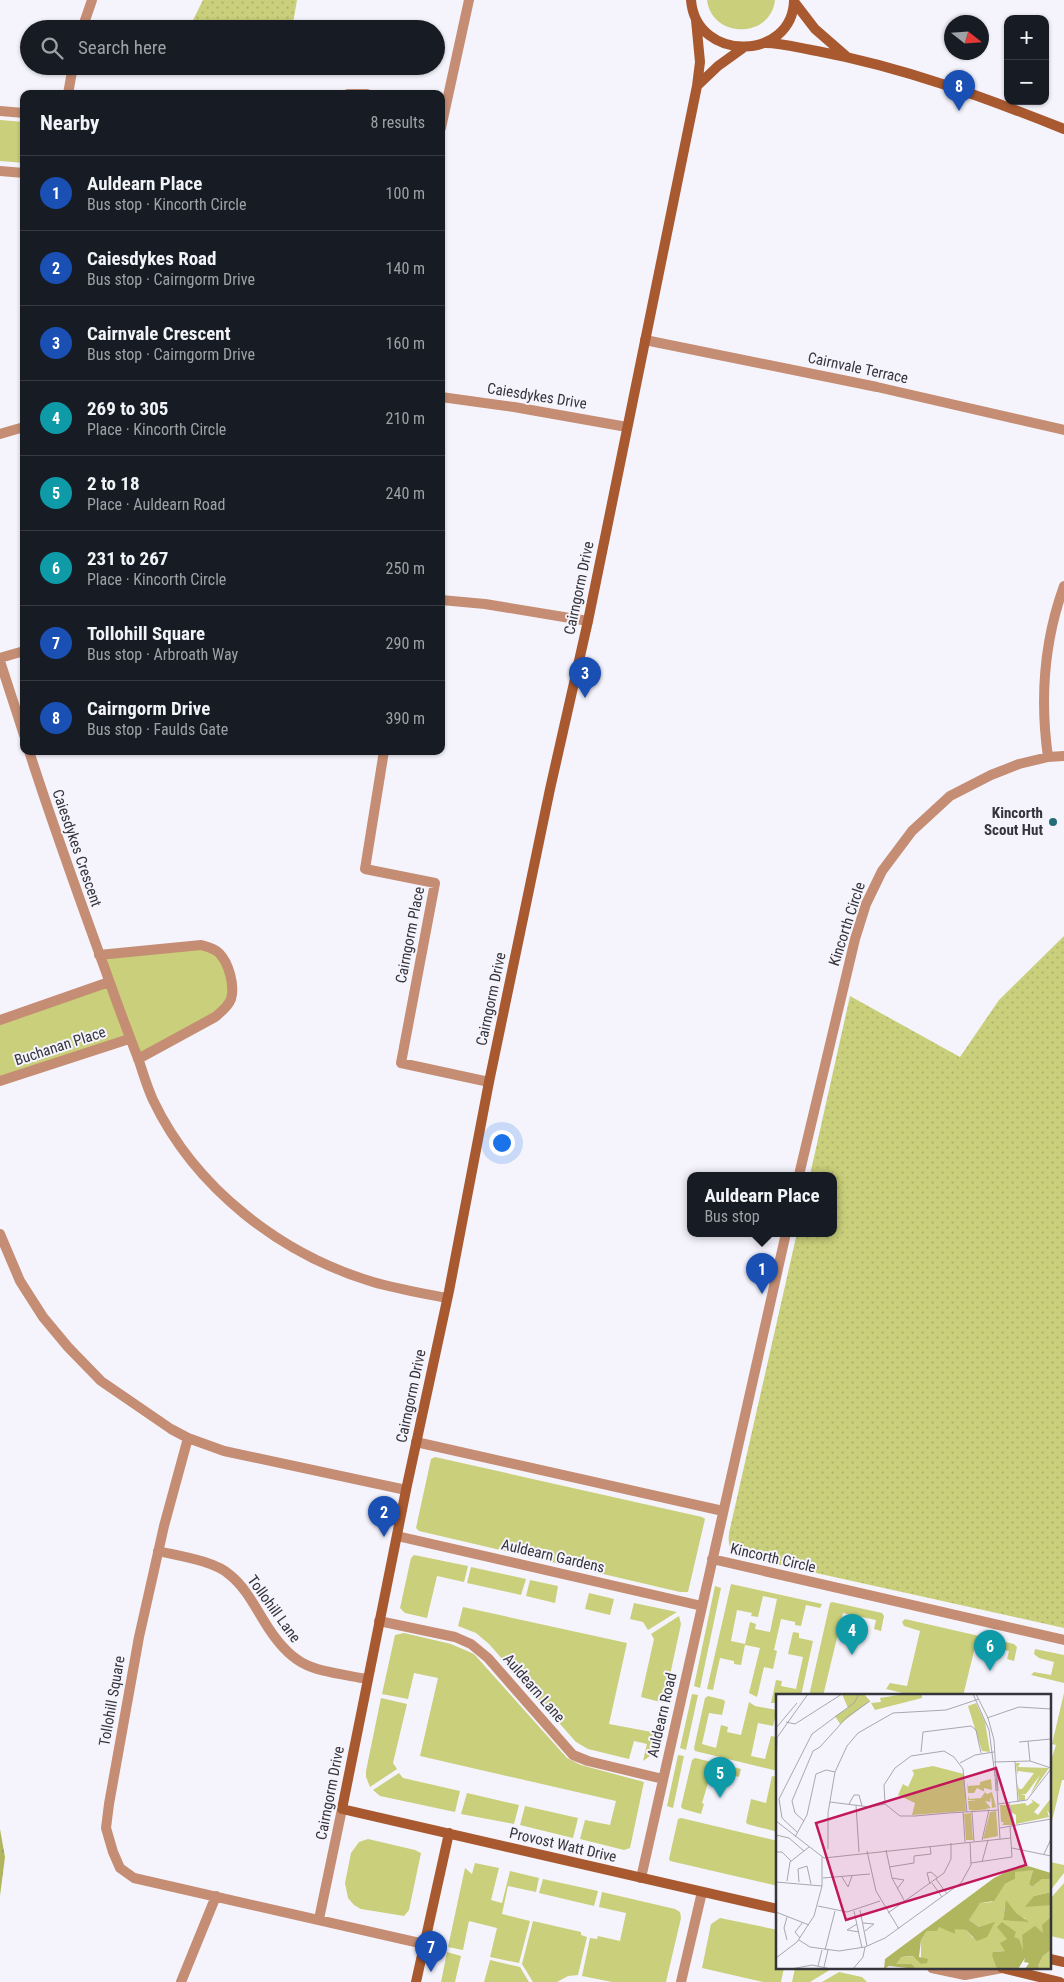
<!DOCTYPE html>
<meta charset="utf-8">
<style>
body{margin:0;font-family:"Roboto Condensed",sans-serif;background:#242831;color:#f1f3f6}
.controls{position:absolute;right:15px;top:15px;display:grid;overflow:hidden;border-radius:10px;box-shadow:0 1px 4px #0004}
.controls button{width:45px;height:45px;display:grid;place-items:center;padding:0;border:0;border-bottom:1px solid #363941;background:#171b24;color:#f1f3f6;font:25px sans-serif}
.compass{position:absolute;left:944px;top:15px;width:45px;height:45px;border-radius:50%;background:#171b24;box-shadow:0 1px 4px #0004;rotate:107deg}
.you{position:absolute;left:501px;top:1142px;width:18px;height:18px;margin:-12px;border:4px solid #fff;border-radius:50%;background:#1a73e8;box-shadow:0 0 0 8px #1a73e833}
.badge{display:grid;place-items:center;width:32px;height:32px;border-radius:50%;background:#d93025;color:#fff;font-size:16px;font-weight:700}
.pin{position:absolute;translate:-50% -41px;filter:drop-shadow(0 1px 2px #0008)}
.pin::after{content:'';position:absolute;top:26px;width:18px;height:15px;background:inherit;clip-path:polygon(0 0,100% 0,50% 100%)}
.popup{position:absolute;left:687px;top:1172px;width:150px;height:65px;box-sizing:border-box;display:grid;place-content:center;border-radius:10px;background:#171b24;filter:drop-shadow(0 1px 4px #0005);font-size:16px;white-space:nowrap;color:#9ea1a6}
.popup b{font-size:19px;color:#f1f3f6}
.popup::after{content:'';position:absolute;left:50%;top:100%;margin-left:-10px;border:10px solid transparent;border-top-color:#171b24}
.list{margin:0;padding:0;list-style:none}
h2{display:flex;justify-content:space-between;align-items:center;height:65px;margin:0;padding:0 20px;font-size:21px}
h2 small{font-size:16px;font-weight:400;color:#9ea1a6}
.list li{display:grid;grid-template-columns:32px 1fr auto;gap:15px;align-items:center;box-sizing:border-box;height:75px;padding:0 20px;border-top:1px solid #363941}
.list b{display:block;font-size:19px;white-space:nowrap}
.list p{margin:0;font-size:16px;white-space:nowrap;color:#9ea1a6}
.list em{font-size:16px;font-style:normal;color:#9ea1a6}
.icon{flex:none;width:28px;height:28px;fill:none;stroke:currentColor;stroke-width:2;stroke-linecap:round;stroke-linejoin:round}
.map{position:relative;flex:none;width:1064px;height:1982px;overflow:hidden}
.search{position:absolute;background:#171b24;box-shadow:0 1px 4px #0004;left:20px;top:20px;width:425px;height:55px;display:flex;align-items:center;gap:12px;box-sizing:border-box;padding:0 18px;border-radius:28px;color:#9ea1a6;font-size:19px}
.panel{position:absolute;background:#171b24;box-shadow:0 1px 4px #0004;left:20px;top:90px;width:425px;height:665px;border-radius:10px}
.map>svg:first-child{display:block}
.green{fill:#c9cf7a;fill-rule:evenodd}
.forest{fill:url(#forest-crowns)}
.park{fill:url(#park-dots)}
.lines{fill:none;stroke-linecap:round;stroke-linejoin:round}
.street{stroke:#c58d73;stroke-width:10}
.secondary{stroke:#a8592f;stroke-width:10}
.poi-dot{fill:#236d76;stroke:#f5f4fd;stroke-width:2}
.labels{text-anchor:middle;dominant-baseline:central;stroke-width:4;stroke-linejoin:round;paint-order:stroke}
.street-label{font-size:15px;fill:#35343a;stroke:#f5f4fd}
.poi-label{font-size:15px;font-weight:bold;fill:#35343a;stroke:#f5f4fd;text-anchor:end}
.inset-road{fill:none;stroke:#a8a7af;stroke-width:1}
.view{fill:#c2185b;fill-opacity:0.15;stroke:#c2185b;stroke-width:2.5}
.inset-edge{fill:none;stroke:#35343a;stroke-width:2.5}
</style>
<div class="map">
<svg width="1064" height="1982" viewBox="0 0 1064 1982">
<defs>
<pattern id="forest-crowns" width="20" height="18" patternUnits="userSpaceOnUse" patternTransform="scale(1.25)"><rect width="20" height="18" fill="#b0b65e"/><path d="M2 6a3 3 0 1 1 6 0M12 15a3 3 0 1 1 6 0" fill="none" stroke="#90954f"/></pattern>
<pattern id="park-dots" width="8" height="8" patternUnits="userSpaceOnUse" patternTransform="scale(1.25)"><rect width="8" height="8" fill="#c9cf7a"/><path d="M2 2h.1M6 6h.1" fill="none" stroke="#adb26a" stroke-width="1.8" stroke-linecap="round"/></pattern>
</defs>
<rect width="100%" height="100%" fill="#f5f4fd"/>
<path class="green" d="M707 0H775C771 39 712 39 707 0Z
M0 120 24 122V163L0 161Z
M201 945 220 954 232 989 224 1009 138 1059 129 1039 0 1081V1020L109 982 99 955Z
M435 1457 702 1517 705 1519 688 1592H680L419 1531 416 1528 431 1459Z
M414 1555 468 1566 464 1582 437 1576 427 1618 405 1613 400 1608 411 1558Z
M471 1567 526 1579 521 1595 467 1583Z
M530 1580 558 1586 555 1603 526 1596Z
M731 1584 822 1604 820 1608 806 1605 801 1626 795 1625V1622L781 1619 774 1650 777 1651 773 1669 764 1667 757 1697 749 1693 760 1648 745 1645 741 1665 734 1664V1661L720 1658 713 1690 707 1689ZM763 1596 777 1599 770 1632 755 1629 756 1624 750 1622 745 1644 731 1641 737 1610 752 1613 751 1616 758 1617Z
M715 1586 721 1588 700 1688 694 1686Z
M589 1593 614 1599 610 1615 585 1609Z
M832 1602 882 1613 884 1616 881 1631 874 1629 876 1620 843 1613 823 1696H809L830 1603Z
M634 1603 677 1612 648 1630 643 1622 630 1619Z
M463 1607 627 1643 609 1724 657 1733 650 1756 643 1761 647 1744 634 1741 629 1759 588 1749 576 1742 489 1644 476 1633 458 1626Z
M679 1616 681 1624 664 1703 641 1697 654 1639 651 1634Z
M905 1619 1014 1644 1017 1647 1014 1661 1007 1659 1009 1651 976 1643 963 1696H915L886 1689 890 1683 907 1686 920 1631 904 1626 902 1622Z
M793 1632 799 1633V1638L813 1641 801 1696H778V1703H771L776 1680 782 1681 781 1686 796 1689 803 1657 788 1654Z
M404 1633 451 1644 474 1654 567 1758 581 1765 644 1782 630 1848 624 1850 580 1839 585 1820 610 1825 616 1801 420 1756 438 1678 414 1673 408 1699 382 1694 395 1635Z
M1035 1649 1064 1655V1683L1031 1675 1034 1672 1051 1675 1054 1662 1039 1658 1034 1654Z
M1064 1693V1780H1062L1050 1829V1763L1056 1745 1052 1744Z
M692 1694 698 1695 686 1750 680 1748Z
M708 1696 724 1700 725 1702 722 1715 709 1713 702 1744 716 1748 721 1725 728 1727 727 1732 741 1735 749 1702 755 1706 777 1710 773 1726 758 1723 751 1756 765 1759 771 1736 777 1737 778 1771 695 1751 694 1748 705 1698Z
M381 1698 407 1704 393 1763 397 1769 370 1787 366 1777V1771Z
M678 1755 684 1756 673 1808 667 1806Z
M695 1758 741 1769 739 1777 712 1770 702 1803 704 1804 701 1814 683 1809 681 1807 692 1760Z
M399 1773 403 1778 460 1791 455 1812 380 1796 373 1790Z
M772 1776 778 1777V1832L747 1824 746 1822 751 1799 766 1803Z
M467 1793 519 1805 514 1824 461 1814Z
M525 1806 578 1818 573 1838 520 1825Z
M681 1818 778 1841V1886L670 1861 669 1859 678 1819Z
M368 1839 415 1850 421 1853 409 1910 404 1916 361 1909 354 1905 348 1898 345 1883 351 1853 359 1842Z
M1050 1862 1064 1865V1873L1050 1891Z
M475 1863 499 1868 491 1900 502 1903 510 1871 539 1878 536 1892 508 1886 502 1914 530 1921 519 1963 490 1957 497 1928 469 1921 463 1950 448 1947 465 1868 472 1874Z
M543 1879 598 1891 594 1906 539 1893Z
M1064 1883V1939L1050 1936V1899Z
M602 1892 675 1909 680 1912 681 1918 666 1982H612L582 1976 590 1938 597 1939 598 1936 620 1941 626 1913 599 1907Z
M720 1918 778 1930V1968H784L781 1982H763L702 1968 711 1924Z
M533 1921 581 1932V1935L587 1937 578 1975 568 1976 557 1982H533L522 1964Z
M447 1952 461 1956 455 1982H441Z
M490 1960 520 1967 529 1982H484Z
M795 1968H833L810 1982H792Z
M839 1972 862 1977 867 1982H822Z"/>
<path class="forest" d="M0 1829 5 1857 0 1896Z"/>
<path class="park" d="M203 0H297L292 29H199L191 24Z
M1064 936V1628L739 1556C729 1550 728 1544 729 1533L797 1233H833V1175H810L850 996 960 1057 999 1000Z"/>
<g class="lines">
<path class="street" d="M82 29 92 0
M68 94 73 66
M348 94H367
M0 111 24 113
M441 128 469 0
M0 171 24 173
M645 340 877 387 1064 430
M441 397 514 407 627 427
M0 434 24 427
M441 600 485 604 588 621
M0 658 24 651
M0 661 24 735
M29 751C54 829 82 906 110 983 119 1009 129 1035 139 1061 143 1073 147 1087 153 1100 195 1188 280 1254 373 1282 397 1289 422 1293 447 1298
M384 751 365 869 435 883 401 1063 489 1082
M1048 757C1040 700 1044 641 1064 586
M99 955 201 945C208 947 214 948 219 953 229 963 235 986 231 999 228 1007 221 1012 215 1017L138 1059
M0 1020 109 982
M0 1081 129 1039
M799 1175 855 939 866 904 882 871 912 831 950 796 991 775 1019 764 1048 757 1064 756
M0 1234 20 1281 43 1317 68 1347 101 1381 171 1429 188 1438 224 1451 406 1490
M188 1438 164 1526 139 1637 109 1804 106 1828 113 1852 120 1868 134 1878 424 1944
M416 1442 723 1511
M397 1536 702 1606
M158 1551C179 1556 215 1561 230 1575 245 1587 254 1605 264 1621 294 1671 314 1669 367 1679
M712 1559 1064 1640
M379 1621 455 1637 471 1644 488 1658 573 1755 588 1761 663 1779
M641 1878 786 1233
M319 1919 342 1809
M932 1968 965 1975 1002 1968
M181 1982 216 1896
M681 1982 702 1892"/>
<path class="secondary" d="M691 0C696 63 793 61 794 0
M795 3 815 29 846 56
M696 20 700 62 697 86 588 621 550 789 489 1082 449 1291 406 1490 342 1809 778 1909
M765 43C783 43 799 48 817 51 902 67 984 97 1064 129
M697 86 718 66 743 48
M1050 1959 1064 1962
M1002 1968 1060 1982
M416 1982 449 1833"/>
</g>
<circle class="poi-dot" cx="1053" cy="822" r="5"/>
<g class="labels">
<g class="street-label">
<text transform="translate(858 368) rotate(12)">Cairnvale Terrace</text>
<text transform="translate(537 396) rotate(9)">Caiesdykes Drive</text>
<text transform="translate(579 588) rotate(-78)">Cairngorm Drive</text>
<text transform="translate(77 848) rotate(71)">Caiesdykes Crescent</text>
<text transform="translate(847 924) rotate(-72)">Kincorth Circle</text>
<text transform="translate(410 935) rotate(-79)">Cairngorm Place</text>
<text transform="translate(491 999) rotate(-78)">Cairngorm Drive</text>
<text transform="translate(60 1046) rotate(-18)">Buchanan Place</text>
<text transform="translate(411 1396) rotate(-78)">Cairngorm Drive</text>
<text transform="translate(553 1556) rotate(13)">Auldearn Gardens</text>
<text transform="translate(773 1558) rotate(13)">Kincorth Circle</text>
<text transform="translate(274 1609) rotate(54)">Tollohill Lane</text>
<text transform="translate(534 1688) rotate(49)">Auldearn Lane</text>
<text transform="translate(112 1701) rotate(-80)">Tollohill Square</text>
<text transform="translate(662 1715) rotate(-77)">Auldearn Road</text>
<text transform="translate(330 1793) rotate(-79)">Cairngorm Drive</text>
<text transform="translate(563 1845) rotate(13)">Provost Watt Drive</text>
</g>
<g class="poi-label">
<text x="1043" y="813">Kincorth<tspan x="1043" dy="17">Scout Hut</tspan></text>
</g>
</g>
<g transform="translate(776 1694)">
<rect width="275" height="275" fill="#f5f4fd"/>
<path d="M66 0H88L94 7 64 30 59 22 72 14ZM128 0H146V4L99 16 95 9 105 8 104 4ZM200 9 209 28 214 58 206 57 192 12ZM240 69H244L242 73 273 74 254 101 264 81 250 100H244L249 101V106L243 107 241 89 243 95H246L258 79 242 77 241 81ZM215 85 216 96 208 94V97L211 100 216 98 220 113 216 114 215 102 214 108 209 107 215 114 209 115H215L194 117 198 116H193L192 107 201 106H192V101L193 105 205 104 209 98 201 94 198 99H192L191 88 192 92 204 91V88ZM275 104V122L271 116 273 123 240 130V121L235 118 234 111 249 109 251 112 257 108 255 105 264 111 258 118 262 121ZM224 111H232L237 131H226L228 128H225ZM220 117 222 142 207 145 214 118ZM195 119 197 146H190L188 120ZM253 176H257L253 190 256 193 266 185H275V198L258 202V210L275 211V223L267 239 256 237 246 241 248 256 231 245 229 257 217 258 221 275H140L136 270H119L123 263H129L138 262 145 269V246L151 237H161L163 232 179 240V235H184L190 236 197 244 214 236 218 230 203 233 193 226 200 214 204 209 216 208 229 190 239 185V178ZM229 212 245 223 250 225 227 226ZM275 256V275H265L262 272 267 262Z" fill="#c9cf7a" fill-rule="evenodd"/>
<path d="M252 172 275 179V185H266L256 193 253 190 257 176 239 178V185L229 190 218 207 204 209 193 226 203 233 219 228 211 243 201 247 190 236 179 235V240L163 233 161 237H151L145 246 143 263 152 265 151 269 145 270 137 262 125 263 120 270H136L140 275 113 272 108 275 109 265 218 184 238 174ZM275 198V211L249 213 258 202ZM230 206 240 219 253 228 227 226ZM275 223V256L267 262 262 272 265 275H249L253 269 248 268 249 264 242 275H221L216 261 217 258 229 257 224 249 231 245 221 233 226 228 240 238 238 243 243 245 247 256 246 241 259 232 267 239 266 231Z" fill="#b0b65e"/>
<path d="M157 72 188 80 190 117 136 121 139 109 122 101 127 90 132 93 138 80 136 76Z" fill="#c9cf7a"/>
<path class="inset-road" d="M197 0 213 36 219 82M200 0 212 24 218 46 224 145M211 24 243 13 275 15M10 28 19 30 66 0M0 34 21 9M0 45 32 0M252 47 254 67M243 48 275 45M145 58 147 38 195 32 200 36 205 59M239 67 242 108M218 68 254 67 275 74M184 69 199 61 218 58M0 75 1 44M221 80 222 97M219 81 220 97M54 108 94 113 109 110M233 109 239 133M73 110 78 101H83L86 112M222 110 251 106 275 75M80 111 83 158M187 118 189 148M191 118 187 75 178 63 168 57 135 62 119 74 108 91 109 110 124 122H139L173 119 222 116M196 118 198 147M0 127 48 164 235 144M28 127 19 119 16 107 37 57 44 53 71 23 94 7M224 134 275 125M22 139 6 124 3 105 36 40 78 9 83 0M0 141 13 144 28 157M19 143 31 121 40 80 50 76 59 78M206 146 213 116M236 154 275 162M52 155V119L59 78 71 52 82 39 117 19 170 16 203 5M110 156 116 184 129 208M91 157 100 197 123 235M0 158H6L15 167M268 160 275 145M206 168 212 146M195 169 236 163 234 133M113 173 138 169V162L155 160 154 152M66 183 72 193 76 182M47 184 94 180M116 184 128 186 121 195M160 185 171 200M11 187 14 168 33 153M0 188 46 192M23 188 22 175 31 172 35 190M156 189 166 203M154 190 151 179 155 178 162 184M42 212 71 218 104 207M84 216 91 252M78 217 86 254M0 218 33 231M112 219 168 179 175 165V149M11 223 8 234 11 246M87 229 98 230 89 237M81 230 71 236 83 238M24 244 19 238 27 228M23 246 34 253 63 257 89 253 109 244 185 189 195 171 194 148M49 256 59 217M0 264 21 248 38 222 46 192V163M42 272 46 256M48 273 52 256M15 275 36 271 55 275M77 275 87 263 89 253"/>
<path class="view" d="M220 74 250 171 70 226 40 129Z"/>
<rect width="275" height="275" class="inset-edge"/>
</g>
</svg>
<div class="controls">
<button>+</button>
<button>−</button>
</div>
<svg class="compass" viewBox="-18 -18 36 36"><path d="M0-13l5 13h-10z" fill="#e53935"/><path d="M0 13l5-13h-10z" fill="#9ea1a6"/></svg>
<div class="you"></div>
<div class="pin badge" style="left:762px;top:1294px;background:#1a4fb4">1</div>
<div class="popup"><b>Auldearn Place</b>Bus stop</div>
<div class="pin badge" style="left:384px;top:1537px;background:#1a4fb4">2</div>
<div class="pin badge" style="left:585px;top:698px;background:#1a4fb4">3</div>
<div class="pin badge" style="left:852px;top:1655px;background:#0f9aa8">4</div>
<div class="pin badge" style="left:720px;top:1798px;background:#0f9aa8">5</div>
<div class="pin badge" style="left:990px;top:1671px;background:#0f9aa8">6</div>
<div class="pin badge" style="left:431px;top:1972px;background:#1a4fb4">7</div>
<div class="pin badge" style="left:959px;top:111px;background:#1a4fb4">8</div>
<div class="search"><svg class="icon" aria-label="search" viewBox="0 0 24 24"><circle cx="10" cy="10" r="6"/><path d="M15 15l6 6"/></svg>Search here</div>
<section class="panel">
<h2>Nearby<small>8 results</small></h2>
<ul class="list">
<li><span class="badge" style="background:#1a4fb4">1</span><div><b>Auldearn Place</b><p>Bus stop · Kincorth Circle</p></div><em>100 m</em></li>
<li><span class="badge" style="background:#1a4fb4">2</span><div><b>Caiesdykes Road</b><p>Bus stop · Cairngorm Drive</p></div><em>140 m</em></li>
<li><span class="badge" style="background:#1a4fb4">3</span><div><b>Cairnvale Crescent</b><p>Bus stop · Cairngorm Drive</p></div><em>160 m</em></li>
<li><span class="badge" style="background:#0f9aa8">4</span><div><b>269 to 305</b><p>Place · Kincorth Circle</p></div><em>210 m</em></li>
<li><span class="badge" style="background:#0f9aa8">5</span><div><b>2 to 18</b><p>Place · Auldearn Road</p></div><em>240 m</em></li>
<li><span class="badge" style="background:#0f9aa8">6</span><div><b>231 to 267</b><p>Place · Kincorth Circle</p></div><em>250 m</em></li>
<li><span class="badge" style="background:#1a4fb4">7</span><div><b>Tollohill Square</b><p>Bus stop · Arbroath Way</p></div><em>290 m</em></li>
<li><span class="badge" style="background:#1a4fb4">8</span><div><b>Cairngorm Drive</b><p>Bus stop · Faulds Gate</p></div><em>390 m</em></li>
</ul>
</section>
</div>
